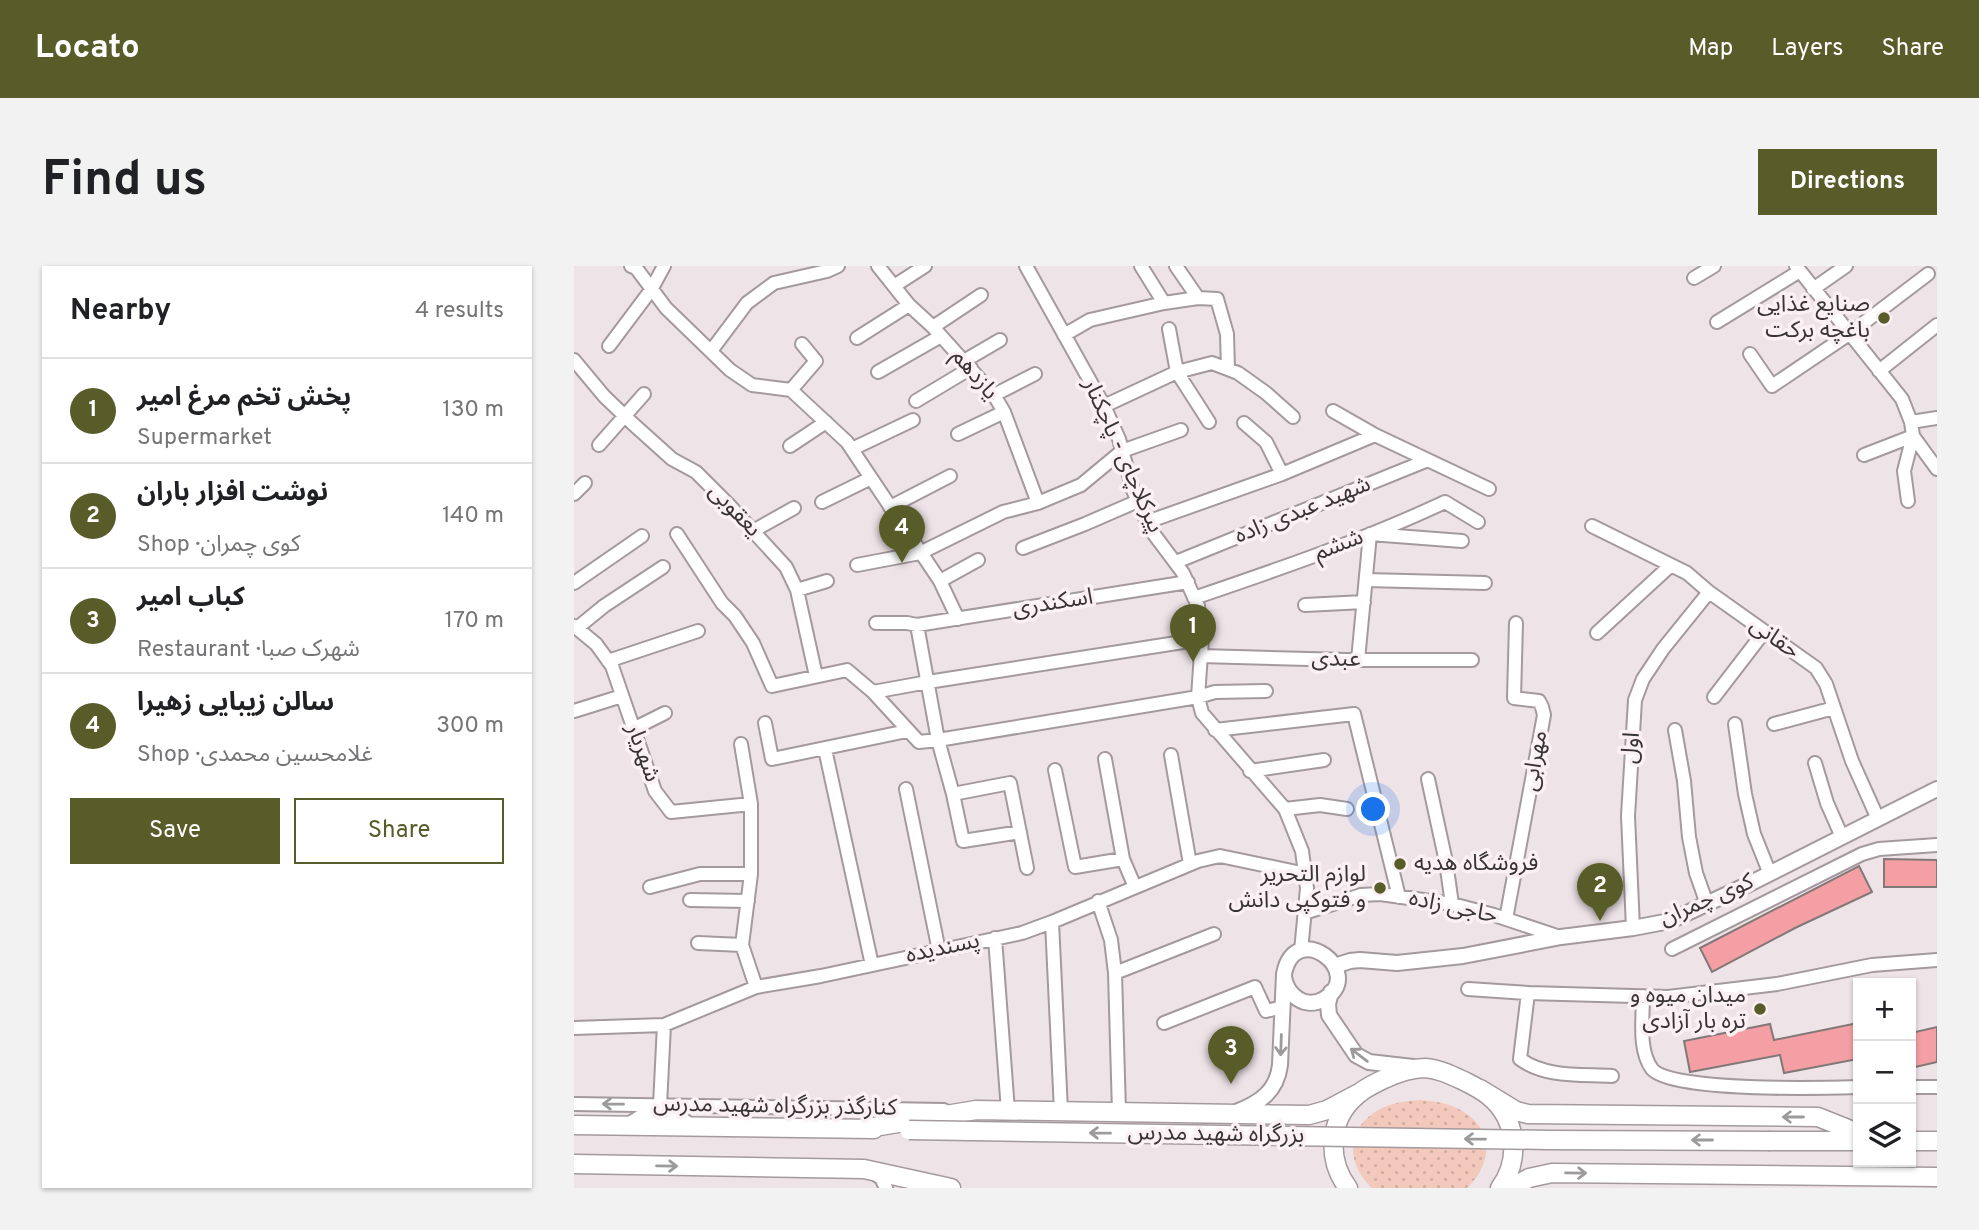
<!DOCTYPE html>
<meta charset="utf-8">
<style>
body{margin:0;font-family:Overpass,"Noto Sans Arabic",sans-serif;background:#f2f2f2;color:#202124}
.controls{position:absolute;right:21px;bottom:21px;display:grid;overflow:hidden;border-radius:0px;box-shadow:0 2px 5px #0004}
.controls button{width:63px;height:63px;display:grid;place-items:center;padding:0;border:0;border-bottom:2px solid #e0e0e0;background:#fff;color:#202124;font:35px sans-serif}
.you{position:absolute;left:800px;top:544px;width:24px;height:24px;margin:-18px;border:5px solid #fff;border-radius:50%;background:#1a73e8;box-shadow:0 0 0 10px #1a73e833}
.badge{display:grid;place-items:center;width:46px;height:46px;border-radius:50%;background:#585c29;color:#fff;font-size:23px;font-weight:700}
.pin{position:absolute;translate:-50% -58px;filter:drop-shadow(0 2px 4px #0008)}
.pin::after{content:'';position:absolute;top:37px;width:24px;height:21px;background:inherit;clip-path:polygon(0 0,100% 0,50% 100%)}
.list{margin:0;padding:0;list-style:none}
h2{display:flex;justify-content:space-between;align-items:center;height:91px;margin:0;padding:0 28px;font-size:30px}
h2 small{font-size:23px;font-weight:400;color:#757577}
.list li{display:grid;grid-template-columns:46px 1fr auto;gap:21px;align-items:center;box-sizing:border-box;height:105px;padding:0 28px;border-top:2px solid #e0e0e0}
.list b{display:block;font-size:26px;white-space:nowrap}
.list p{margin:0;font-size:23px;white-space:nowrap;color:#757577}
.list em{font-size:23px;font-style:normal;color:#757577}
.actions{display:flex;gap:14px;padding:21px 28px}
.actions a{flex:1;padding:16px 0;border:2px solid #585c29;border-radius:0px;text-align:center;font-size:24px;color:#585c29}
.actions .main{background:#585c29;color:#fff}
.icon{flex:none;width:38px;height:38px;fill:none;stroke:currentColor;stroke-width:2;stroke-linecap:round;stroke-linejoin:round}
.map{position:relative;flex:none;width:1363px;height:922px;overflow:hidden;border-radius:0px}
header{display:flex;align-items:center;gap:42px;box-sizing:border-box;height:98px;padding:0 35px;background:#585c29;color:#fff}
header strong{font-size:33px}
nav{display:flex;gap:38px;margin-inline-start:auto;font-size:24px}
.intro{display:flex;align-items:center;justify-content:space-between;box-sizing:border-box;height:168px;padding:0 42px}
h1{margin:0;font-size:49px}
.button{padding:18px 32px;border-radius:0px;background:#585c29;color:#fff;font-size:24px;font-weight:700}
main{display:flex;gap:42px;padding:0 42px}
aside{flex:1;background:#fff;border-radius:0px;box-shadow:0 2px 5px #0004}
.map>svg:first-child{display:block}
.grass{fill:url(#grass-dots)}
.building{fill:#f49fa3;stroke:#837878;stroke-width:2}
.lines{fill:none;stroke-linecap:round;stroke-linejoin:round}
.minor-casing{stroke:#a49a9e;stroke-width:16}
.major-casing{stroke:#a49a9e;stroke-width:18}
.highway-casing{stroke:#a49a9e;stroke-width:21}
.minor{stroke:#fff;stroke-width:12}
.major{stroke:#fff;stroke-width:14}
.highway{stroke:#fff;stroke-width:18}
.highway-bridge-casing{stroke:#a49a9e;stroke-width:21;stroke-linecap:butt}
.highway-bridge{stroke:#fff;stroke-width:18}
.oneway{stroke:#9c9a9a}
.poi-dot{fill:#585c29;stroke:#fbf0f4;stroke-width:2.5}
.labels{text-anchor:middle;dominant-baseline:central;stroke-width:7;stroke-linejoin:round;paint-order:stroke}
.poi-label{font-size:23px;fill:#383435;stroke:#fbf0f4;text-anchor:end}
.street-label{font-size:23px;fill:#383435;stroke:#fbf0f4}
</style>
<header>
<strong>Locato</strong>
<nav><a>Map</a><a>Layers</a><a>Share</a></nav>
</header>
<div class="intro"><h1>Find us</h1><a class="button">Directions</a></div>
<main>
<aside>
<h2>Nearby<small>4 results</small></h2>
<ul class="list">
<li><span class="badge">1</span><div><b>پخش تخم مرغ امیر</b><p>Supermarket</p></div><em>130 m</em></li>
<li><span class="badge">2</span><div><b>نوشت افزار باران</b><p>Shop · کوی چمران</p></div><em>140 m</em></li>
<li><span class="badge">3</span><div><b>کباب امیر</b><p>Restaurant · شهرک صبا</p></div><em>170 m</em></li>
<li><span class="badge">4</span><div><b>سالن زیبایی زهیرا</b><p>Shop · غلامحسین محمدی</p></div><em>300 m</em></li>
</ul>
<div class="actions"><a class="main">Save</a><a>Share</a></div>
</aside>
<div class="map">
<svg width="1363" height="922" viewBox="0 0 1363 922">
<defs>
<pattern id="grass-dots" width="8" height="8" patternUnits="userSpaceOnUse" patternTransform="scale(1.75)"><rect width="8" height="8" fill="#f2c9bb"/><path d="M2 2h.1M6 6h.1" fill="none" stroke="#d0ada1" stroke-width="1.8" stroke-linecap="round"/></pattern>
</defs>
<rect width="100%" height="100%" fill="#eee3e7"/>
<path class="grass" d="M846 834C857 835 867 836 878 840 918 856 923 893 893 922H798C768 894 774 855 813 840 824 836 834 835 846 834Z"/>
<path class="building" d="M1310 593 1363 594V621H1310Z
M1285 600 1298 626 1221 662 1138 706 1126 682Z
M1284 757V793L1210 807 1206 789 1116 806 1110 775 1196 758 1200 774Z
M1363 761V796L1337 802V767Z"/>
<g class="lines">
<g class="minor-casing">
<path id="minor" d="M57 0 62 2 92 42 156 104 178 119 217 124 273 176 366 315 384 353
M304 0 335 39 359 61 420 129 430 146 464 237
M452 0 530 140 545 173 559 224 576 263 609 307 624 340 628 373 624 431 628 447 711 543 728 585 733 622 727 685
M567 0 590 37 624 32
M602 0 624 32 643 33 653 68 654 103
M1222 0 1328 133 1337 156 1339 170 1363 203
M1120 12 1140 0
M320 20 351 0
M1239 23 1272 0
M1143 56 1226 5
M359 61 407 29
M595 63 603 106 635 156
M490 69 516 54 590 37
M283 72 335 39
M35 80 77 24 90 0
M137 85 173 37 200 17 253 5 264 0
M1176 88 1198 120 1275 68 1354 8
M0 94 30 130 58 157 98 193 122 206 156 240 212 301 223 324 242 410
M390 95 426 74
M1305 105 1363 59
M304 106 367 70
M217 124 242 95 228 78
M420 129 461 108
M342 135 397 102
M530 140 603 106 638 97 664 107 692 127 719 151
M759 145 801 169 915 223
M1337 156 1363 152
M670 157 692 176 708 208
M384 168 430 146
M25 179 70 128
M216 180 252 156
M278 183 339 154
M1290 189 1339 170
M0 228 11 217
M1334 235 1330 205 1339 170
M248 236 297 212
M316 241 376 210
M573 256 708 208 801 169
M1018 260 1113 307 1135 326 1242 402 1252 418 1278 495 1304 553
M179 265 220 242
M103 268 148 337 161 350 179 377 198 420 273 404 299 426 345 476 364 474 624 431 641 426 692 425
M449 282 511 258 564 235
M602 296 854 194
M283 299 346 287 429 246 464 237 507 219 548 185 607 164
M792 314 911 317
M366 315 404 294
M0 317 68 270
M223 324 253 315
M620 332C705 303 790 274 871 236L904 256
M731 339 790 336
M302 357H333L343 359 614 316
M343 359 364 474 379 528 389 575 446 566
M0 360 22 378 38 400 81 525 97 546 177 538
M3 362 30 340 89 301
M1023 367 1097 299
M627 390 772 394H898
M784 394 796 268 888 275
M34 395 124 365
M299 426 354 416 628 373
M1140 431 1190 366
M0 445 48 430
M191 457 198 493 333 465
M1161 458 1171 528 1180 568 1196 608
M1200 458 1260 442
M59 463 91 447
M641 464 780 448 825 631
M1101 464 1110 515 1115 571 1122 607 1133 638
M167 478 177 538V608L168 679 182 721
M251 483 298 699
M597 489 616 598
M531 493 549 593 561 621
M1241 497 1253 537 1268 571
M481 504 501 601 549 593
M676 505 750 494
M854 513 872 596 878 638
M332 523 365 685
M379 528 436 517 453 602
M711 543 746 539 773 543
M76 621 126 608H177
M116 634 174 635
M524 635 537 674 541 707 545 846
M730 647 787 629 806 628 878 638 920 649 986 671
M932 653 970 449 968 441 965 435 940 432 942 357
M478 656 487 845
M1059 662 1054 550 1061 434 1069 413 1089 383 1135 326
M421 672 434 845
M124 677 168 679
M1098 683 1288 588 1305 583 1363 579
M541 707 640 668
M894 723 954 727 1094 731 1203 718 1298 699 1363 694
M954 727 946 793C972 812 1008 808 1038 810
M1069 730C1069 753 1064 784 1078 803 1097 826 1250 822 1284 821
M590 757 681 721 692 745 709 741
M0 762 90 759 182 721 247 710 448 667 478 656 624 595 646 590 732 608
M1337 821H1363
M0 838 370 844
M86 839 90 759
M298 906 307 912 312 922"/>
</g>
<g class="major-casing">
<path id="major" d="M761 700 776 695 786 694 823 697 889 690 987 671 1059 662 1096 655 1175 618 1363 523
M757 726 754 738 755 749 782 789 795 796 839 801
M662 846C686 837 703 825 706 799L710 708C721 651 794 707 750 733 731 744 713 729 710 711
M53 860 86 839 117 860"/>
</g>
<g class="highway-casing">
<path id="highway" d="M906 823 942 845 954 848 1244 851 1284 867
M0 859 300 863
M288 863 402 844 735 849 753 844 787 826
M1196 875H1284
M1337 875H1363
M0 898 290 903 377 922
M774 922C753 894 754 854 782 830 790 822 800 818 810 813 823 807 836 802 851 802 866 803 879 810 892 816 900 820 908 824 915 830 943 853 947 893 926 922
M937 922 955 912 978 907 1363 911"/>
</g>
<use href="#minor" class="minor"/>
<use href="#major" class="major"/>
<use href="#highway" class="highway"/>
<g class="highway-bridge-casing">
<path id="highway-bridge" d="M335 864 975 874 1196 875"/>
</g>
<use href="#highway-bridge" class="highway-bridge"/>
</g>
<defs><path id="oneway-shaft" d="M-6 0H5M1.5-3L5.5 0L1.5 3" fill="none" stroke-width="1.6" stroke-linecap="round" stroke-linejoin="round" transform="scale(1.75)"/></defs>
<g class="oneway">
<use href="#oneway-shaft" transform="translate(707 779) rotate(92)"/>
<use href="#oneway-shaft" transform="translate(785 789) rotate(-143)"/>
<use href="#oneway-shaft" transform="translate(39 838) rotate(-179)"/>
<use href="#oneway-shaft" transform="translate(1219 851) rotate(-180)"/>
<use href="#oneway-shaft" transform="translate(526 867) rotate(-179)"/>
<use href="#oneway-shaft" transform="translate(901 873) rotate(-179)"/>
<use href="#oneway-shaft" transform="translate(1128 874) rotate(-180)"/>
<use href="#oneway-shaft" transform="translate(93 900) rotate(1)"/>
<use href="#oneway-shaft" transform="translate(1002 907) rotate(1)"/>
</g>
<g class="poi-dot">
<circle cx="1310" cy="52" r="7"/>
<circle cx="826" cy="598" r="7"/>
<circle cx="806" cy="622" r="7"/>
<circle cx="1186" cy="743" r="7"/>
</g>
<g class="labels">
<g class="poi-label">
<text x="1296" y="39">صنایع غذایی<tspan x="1296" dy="26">باغچه برکت</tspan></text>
<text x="840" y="598" text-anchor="start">فروشگاه هدیه</text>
<text x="792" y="609">لوازم التحریر<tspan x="792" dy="26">و فتوکپی دانش</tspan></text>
<text x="1172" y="730">میدان میوه و<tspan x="1172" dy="26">تره بار آزادی</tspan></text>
</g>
<g class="street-label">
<text transform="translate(400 109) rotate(50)">یازدهم</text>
<text transform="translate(548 190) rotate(66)">پیرکلاچای - پاچکنار</text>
<text transform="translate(160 245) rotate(46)">یعقوبی</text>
<text transform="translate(729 245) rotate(-22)">شهید عبدی زاده</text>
<text transform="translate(765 280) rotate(-21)">ششم</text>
<text transform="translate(479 338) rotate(-9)">اسکندری</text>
<text transform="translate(1200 373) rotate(35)">حقانی</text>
<text transform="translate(762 394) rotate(1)">عبدی</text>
<text transform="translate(1058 482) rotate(-85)">اول</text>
<text transform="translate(68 487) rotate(70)">شهریار</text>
<text transform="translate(962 495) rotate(-80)">مهرابی</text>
<text transform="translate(1133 635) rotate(-23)">کوی چمران</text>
<text transform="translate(879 642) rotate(12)">حاجی زاده</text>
<text transform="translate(369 683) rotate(-12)">پسندیده</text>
<text transform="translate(201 841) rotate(1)">کنارگذر بزرگراه شهید مدرس</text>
<text transform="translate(642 869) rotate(1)">بزرگراه شهید مدرس</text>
</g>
</g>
</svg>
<div class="controls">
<button>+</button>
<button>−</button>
<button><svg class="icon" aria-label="layers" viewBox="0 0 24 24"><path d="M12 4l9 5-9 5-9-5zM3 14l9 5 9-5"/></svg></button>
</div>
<div class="you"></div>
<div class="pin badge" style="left:619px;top:396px">1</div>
<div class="pin badge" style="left:1026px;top:655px">2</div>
<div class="pin badge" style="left:657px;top:818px">3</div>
<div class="pin badge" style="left:328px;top:297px">4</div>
</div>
</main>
